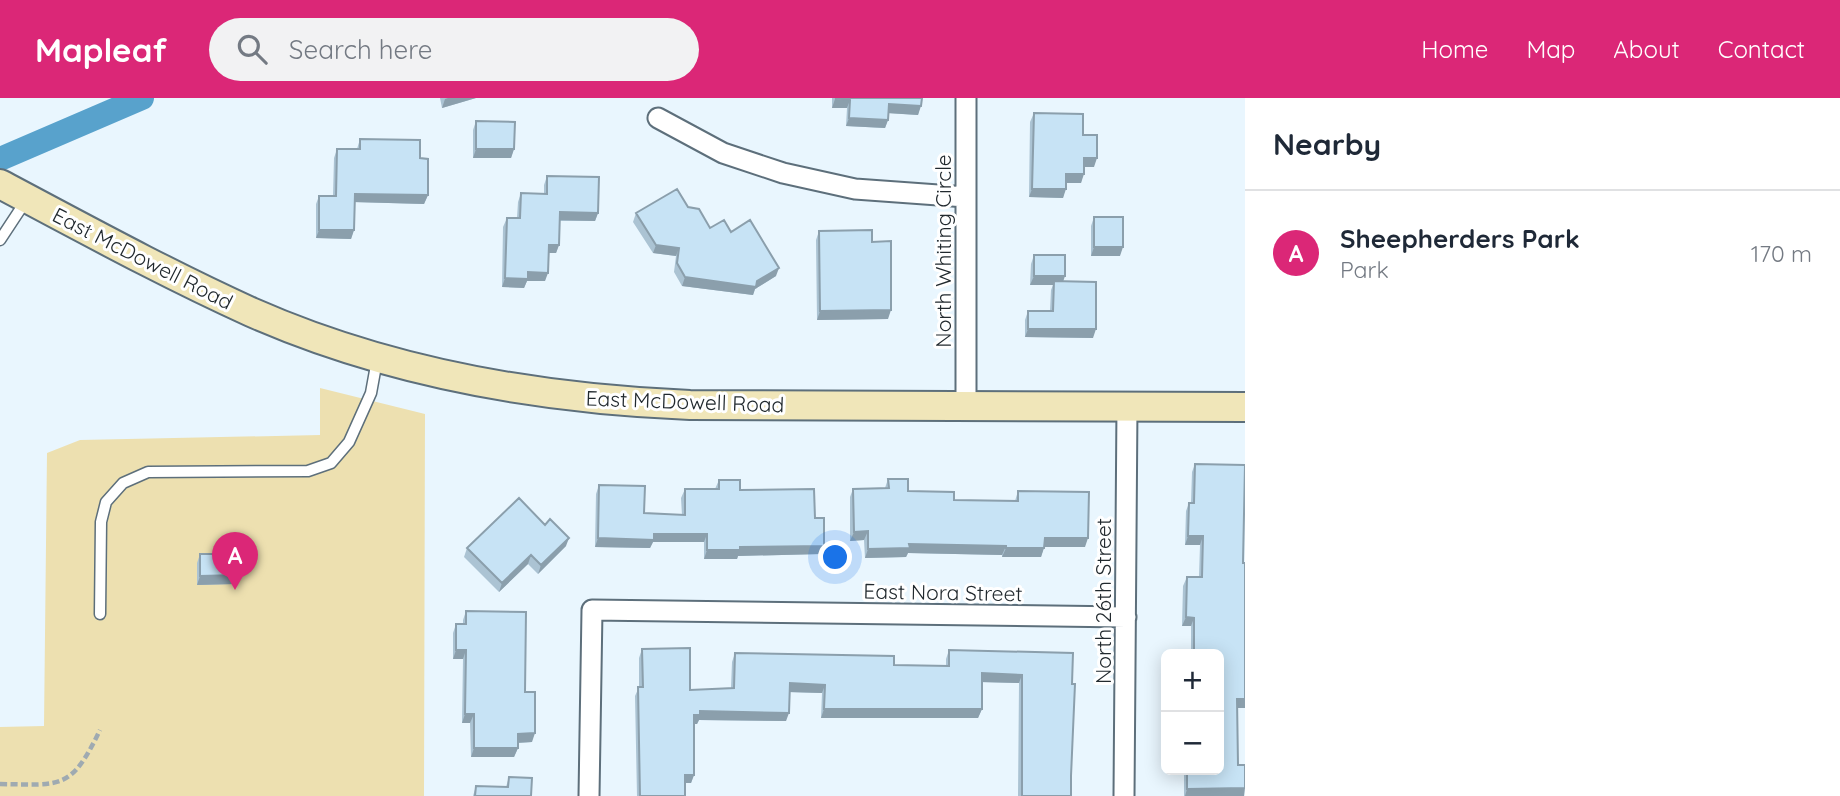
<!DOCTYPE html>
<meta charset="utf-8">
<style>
body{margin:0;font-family:Quicksand,sans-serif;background:#f2f2f3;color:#1f2937}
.controls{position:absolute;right:21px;bottom:21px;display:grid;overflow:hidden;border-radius:10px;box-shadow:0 4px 18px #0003}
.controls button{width:63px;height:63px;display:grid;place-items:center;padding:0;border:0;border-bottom:2px solid #e0e1e3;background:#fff;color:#1f2937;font:35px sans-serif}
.you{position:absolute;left:836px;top:460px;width:24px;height:24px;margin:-18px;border:5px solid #fff;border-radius:50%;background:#1a73e8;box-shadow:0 0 0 10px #1a73e833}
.badge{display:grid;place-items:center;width:46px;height:46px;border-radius:50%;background:#db2777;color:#fff;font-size:23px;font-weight:700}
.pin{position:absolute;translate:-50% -58px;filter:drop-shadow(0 2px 4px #0008)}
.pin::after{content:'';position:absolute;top:37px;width:24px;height:21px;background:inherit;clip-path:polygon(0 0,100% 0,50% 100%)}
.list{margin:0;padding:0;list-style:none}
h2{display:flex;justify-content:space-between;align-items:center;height:91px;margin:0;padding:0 28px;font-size:30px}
h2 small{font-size:23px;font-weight:400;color:#747a83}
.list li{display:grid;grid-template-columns:46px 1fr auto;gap:21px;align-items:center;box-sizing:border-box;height:126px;padding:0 28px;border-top:2px solid #e0e1e3}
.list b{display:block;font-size:26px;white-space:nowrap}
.list p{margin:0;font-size:23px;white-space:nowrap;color:#747a83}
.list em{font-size:23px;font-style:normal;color:#747a83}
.icon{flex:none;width:38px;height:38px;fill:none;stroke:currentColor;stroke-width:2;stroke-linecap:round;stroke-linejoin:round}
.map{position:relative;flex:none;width:1245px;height:698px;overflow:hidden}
header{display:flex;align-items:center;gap:42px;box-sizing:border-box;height:98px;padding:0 35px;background:#db2777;color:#fff}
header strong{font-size:33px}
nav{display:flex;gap:38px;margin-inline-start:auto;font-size:24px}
.search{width:490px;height:63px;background:#f2f2f3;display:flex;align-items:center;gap:18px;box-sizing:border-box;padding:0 24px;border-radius:38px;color:#747a83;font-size:26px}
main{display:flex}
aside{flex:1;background:#fff}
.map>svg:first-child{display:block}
.green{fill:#ede0b0}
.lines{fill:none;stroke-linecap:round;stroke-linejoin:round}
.canal{stroke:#58a2cc;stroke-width:24}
.service-casing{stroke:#5d6f7b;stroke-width:13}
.minor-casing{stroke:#5d6f7b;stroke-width:23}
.secondary-casing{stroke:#5d6f7b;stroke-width:32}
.path{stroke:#9faab1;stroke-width:4.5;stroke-dasharray:7 3.5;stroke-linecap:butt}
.service{stroke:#fff;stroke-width:10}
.minor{stroke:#fff;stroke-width:19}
.secondary{stroke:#f0e6b9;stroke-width:28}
.wall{fill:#abc3d3}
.shaded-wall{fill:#8b9fac}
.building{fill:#c7e3f5;stroke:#8b9fac;stroke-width:2}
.labels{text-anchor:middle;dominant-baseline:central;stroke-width:6;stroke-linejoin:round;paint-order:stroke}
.street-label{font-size:21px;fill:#21292e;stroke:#fff}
</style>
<header>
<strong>Mapleaf</strong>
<div class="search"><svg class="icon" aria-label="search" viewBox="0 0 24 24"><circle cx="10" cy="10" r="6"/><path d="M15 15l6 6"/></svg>Search here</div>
<nav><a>Home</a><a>Map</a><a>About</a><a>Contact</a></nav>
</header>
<main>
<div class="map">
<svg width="1245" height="698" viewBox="0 0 1245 698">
<rect width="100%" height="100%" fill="#e9f6fe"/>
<path class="green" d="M320 290 425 316 424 698H0V629L44 628 47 355 80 342 320 337Z"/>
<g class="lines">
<path class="canal" d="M0 61 142 0"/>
<g class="service-casing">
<path id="service" d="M0 142 27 101
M100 516 101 424 106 404 123 385 148 374 308 373 331 365 349 344 371 295 377 262"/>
</g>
<g class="minor-casing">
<path id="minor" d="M658 20 723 55 783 75 855 91 966 99
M966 306V0
M589 698 592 512 1126 519
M1124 698 1127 308"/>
</g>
<g class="secondary-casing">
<path id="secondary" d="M0 86C83 130 165 175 251 214 389 275 541 301 690 307L1245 309"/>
</g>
<path class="path" d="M0 686C62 687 71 692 100 632"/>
<use href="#service" class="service"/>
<use href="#minor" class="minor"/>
<use href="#secondary" class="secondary"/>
</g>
<path class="wall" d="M440 0H476L442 10Z
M832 0H922L918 17 889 15 888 22 885 30 846 28 847 10H832Z
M1034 15 1083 37 1094 69H1084L1081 85H1066L1063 100 1029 99 1030 24Z
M476 23 514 51 511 60H473V32Z
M360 41 420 60 428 97 424 106 355 104 354 132 351 141 316 140V106L319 98H333L334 60 337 51H357Z
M547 78 598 115 595 123H559V147L556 155H549L545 183H527L524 190 502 189 503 129 507 120H517L518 104 521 95 544 96V87Z
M688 109 710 130 731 134 776 178 755 191 753 197 682 188 674 174 676 158 653 155 633 124 636 115Z
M1094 119 1120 158H1091V128Z
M819 133 872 144 888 221 817 222 816 142Z
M1034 157 1063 184 1093 240 1025 239V222L1028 213H1050L1051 192 1053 187H1030L1031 166Z
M1195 366 1245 398H1244L1237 610 1238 667 1244 698H1184V672H1219V556H1191V528H1182L1183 488 1187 479H1199L1200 447H1185L1186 413 1189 405H1191L1192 374Z
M888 381 908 393 954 402 1015 403 1018 393 1085 449H1044L1041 459H1002V457L908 455 906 459 865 460 864 442 850 443V399L853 391 885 390Z
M719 382 740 392 815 420 824 448 821 456 738 458 737 461H704V444H653L650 450 595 449 596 396 599 387 644 415 682 417 681 400 685 391H715Z
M566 448 538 476 528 466 499 494 464 459 467 450Z
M200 456 235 486 197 487V465Z
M466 513 525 594 532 644 518 645V650L514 659H471L470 625H462L463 561H453V535L456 526H463V522Z
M642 551 690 592 731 590 732 564 735 555 894 567 946 568V561L949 552 1073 555 1071 698H1018L1019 585 982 584V611L978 620H821L822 595 790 594 786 623 699 622 697 626H694V677L691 685H685V698H637L635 598 639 589V560Z
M509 679 531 698H473L476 688 506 689Z"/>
<path class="shaded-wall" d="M448 0H476L442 10 445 1Z
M835 1 850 2 847 10H832Z
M889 6 921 8 918 17 886 15Z
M849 20 888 22 885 30 846 28Z
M476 51H514L511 60H473Z
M1084 60H1097L1094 69H1081Z
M1066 76H1084L1081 85H1063Z
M1032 91H1066L1063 100 1029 99Z
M355 96 428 97 424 106 352 104Z
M560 114 598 115 595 123 556 122Z
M319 132H354L351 141 316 140Z
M549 147H559L556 155H546Z
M656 147 679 150 676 158 653 155Z
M1094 149H1123L1120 158H1091Z
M779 170 776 178 755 191 753 197 682 188 685 179 757 183Z
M528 174 548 175 545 183H527L524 190 502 189 505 180Z
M1034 178H1065L1062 187 1054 183 1053 187H1030Z
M891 212 888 221 817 222 820 213Z
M1028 231H1096L1093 240 1025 239Z
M868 433 864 442 850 443 854 434Z
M654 436H707L704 444H653L650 450 595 449 598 440Z
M1188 438H1203L1200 447H1185Z
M569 440 566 448 538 476 541 467Z
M1045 440H1088L1085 449H1041Z
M909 446 1006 448 1002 457 908 455 906 459 865 460 868 451Z
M824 448 821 456 738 458 737 461H704L707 452 740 449Z
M1006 450H1044L1041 459H1002Z
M531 457 528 466 499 494 502 485Z
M238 477 235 486 197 487 200 478Z
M1186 519 1194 520 1191 528H1182Z
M456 552H466L463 561H453Z
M982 575 1022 577 1019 585 979 584Z
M790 585 825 587 822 595 787 594Z
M1237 601H1245V610H1234Z
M824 611H982L978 620H821Z
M700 613 789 615 786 623 699 622 697 626H691L694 617Z
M465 616H474L470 625H462Z
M535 635 532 644 514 645 518 636Z
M474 650H518L514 659H471Z
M685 677H694L691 685H682Z
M1245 690 1244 698H1185L1187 691Z"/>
<path class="building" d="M835 0H922L921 8 889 6 888 22 849 20 850 2Z
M1034 15 1083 16V37H1097V60H1084V76H1066V91H1032Z
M476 23 515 24 514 51H476Z
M360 41 420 42V60L428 61V97L355 96 354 132H319V98H336L337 51H360Z
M547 78 599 79 598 115 560 114 559 147H549L548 175 528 174V181L505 180 507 120H520L521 95 547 96Z
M677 91 688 109 699 111 710 130 724 122 731 134 750 122 779 170 757 183 756 189 685 179 677 165 679 150 656 147 636 115Z
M1094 119H1123V149H1094Z
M872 132V144L891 143V212L820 213 819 133Z
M1034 157H1065V178H1034Z
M1054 183 1096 184V231H1028V213H1053Z
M1195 366 1245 367 1243 465H1245V601H1237L1238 667H1245V690L1187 691V672H1219V556H1194V520L1186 519 1187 479H1202L1203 438H1188L1189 405H1194Z
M888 381H908V393L954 394V402L1018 403V393L1089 394 1088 440H1045L1044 450H1006V448L909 446 910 450 868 451V433L854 434 853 391 889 390Z
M719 382H740V392L814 391 815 420H824V448L740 449V452H707V436H654V442L598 440 599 387 645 388 644 415 685 417V391H719Z
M519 400 545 427 550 421 569 440 541 467 531 457 502 485 467 450Z
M200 456H238V477L200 478Z
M466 513 526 514 525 594H535V635L518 636V650H474V616H465L466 552H456V526H466Z
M690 550V592L734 590 735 555 894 558V567L949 568V552L1073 555 1072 586H1075L1071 678V698H1022V577L982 575V611H824L825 587 790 585 789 615 700 613V617H694V677H685V698H640L638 589H643L642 551Z
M509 679 532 680 531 698H475L476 688 508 689Z"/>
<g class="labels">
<g class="street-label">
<text transform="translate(943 153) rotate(-90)">North Whiting Circle</text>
<text transform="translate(143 160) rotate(27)">East McDowell Road</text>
<text transform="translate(685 303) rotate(2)">East McDowell Road</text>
<text transform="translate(943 494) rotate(1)">East Nora Street</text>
<text transform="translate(1103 503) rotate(-90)">North 26th Street</text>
</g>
</g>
</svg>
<div class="controls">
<button>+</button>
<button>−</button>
</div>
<div class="you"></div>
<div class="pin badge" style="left:235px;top:492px">A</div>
</div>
<aside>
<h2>Nearby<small></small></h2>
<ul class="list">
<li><span class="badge">A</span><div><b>Sheepherders Park</b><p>Park</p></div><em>170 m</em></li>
</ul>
</aside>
</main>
